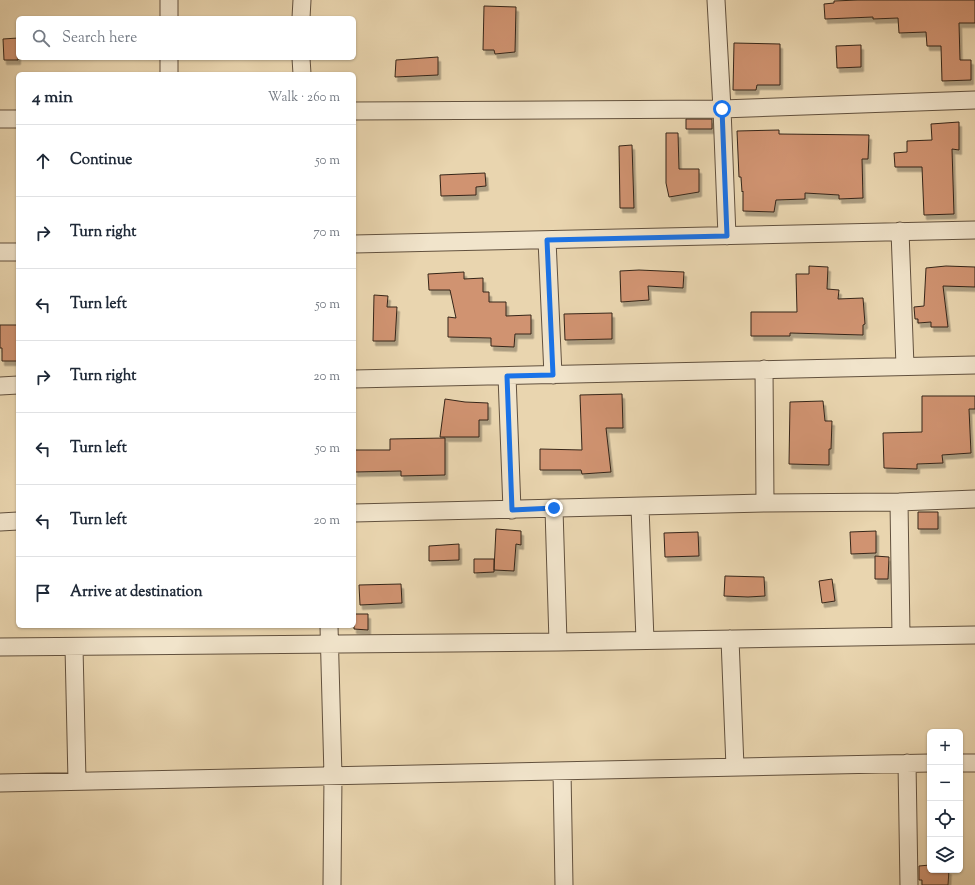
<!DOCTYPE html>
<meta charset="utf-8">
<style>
body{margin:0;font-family:"Sorts Mill Goudy",serif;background:#f2f2f3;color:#1f2937}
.controls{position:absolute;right:12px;bottom:12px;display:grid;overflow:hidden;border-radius:6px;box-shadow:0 1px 3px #0004}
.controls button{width:36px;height:36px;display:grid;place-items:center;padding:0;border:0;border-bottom:1px solid #e0e1e3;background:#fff;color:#1f2937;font:20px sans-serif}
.stop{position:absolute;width:12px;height:12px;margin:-9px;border:3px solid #1a73e8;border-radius:50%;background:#fff}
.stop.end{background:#1a73e8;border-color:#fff;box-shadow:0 1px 4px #0008}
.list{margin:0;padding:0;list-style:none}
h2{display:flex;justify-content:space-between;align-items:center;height:52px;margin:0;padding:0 16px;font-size:17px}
h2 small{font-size:13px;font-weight:400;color:#747a83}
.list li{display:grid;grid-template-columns:26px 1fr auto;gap:12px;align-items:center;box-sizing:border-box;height:72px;padding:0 16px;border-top:1px solid #e0e1e3}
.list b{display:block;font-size:15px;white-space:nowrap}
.list em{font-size:13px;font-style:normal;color:#747a83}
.icon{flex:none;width:22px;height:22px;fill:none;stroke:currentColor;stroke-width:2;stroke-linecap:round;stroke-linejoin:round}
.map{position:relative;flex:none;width:975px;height:885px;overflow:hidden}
.search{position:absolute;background:#fff;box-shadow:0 1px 3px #0004;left:16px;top:16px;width:340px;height:44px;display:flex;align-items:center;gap:10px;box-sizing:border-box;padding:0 14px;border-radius:6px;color:#747a83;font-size:15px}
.panel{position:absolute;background:#fff;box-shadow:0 1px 3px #0004;left:16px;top:72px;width:340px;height:556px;border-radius:6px}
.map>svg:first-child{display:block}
.building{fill:#d09371;stroke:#352518;filter:url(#shadow)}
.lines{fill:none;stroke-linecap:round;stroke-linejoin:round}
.minor-casing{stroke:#62513e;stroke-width:19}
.minor{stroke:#f1e4cb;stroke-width:17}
.route{stroke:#1a73e8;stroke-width:5}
</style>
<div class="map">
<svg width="975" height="885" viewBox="0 0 975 885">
<defs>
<filter id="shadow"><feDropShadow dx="2.5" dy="4.5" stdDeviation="0" flood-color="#0004"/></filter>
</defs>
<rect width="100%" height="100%" fill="#e9d5af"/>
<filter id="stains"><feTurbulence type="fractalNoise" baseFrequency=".005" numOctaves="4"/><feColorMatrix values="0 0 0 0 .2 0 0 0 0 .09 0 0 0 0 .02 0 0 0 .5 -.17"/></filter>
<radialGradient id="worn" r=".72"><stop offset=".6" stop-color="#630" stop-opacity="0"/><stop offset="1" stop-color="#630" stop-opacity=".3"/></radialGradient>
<path class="building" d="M858 0H975V23H959L960 60H971V80L942 81 941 46H927L926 32 899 33 898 18 873 19V17L825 19 824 4 834 3V1Z
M484 6 516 7 515 52 495 54 494 50H483Z
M18 38V60H4L3 39Z
M734 43 780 44V85H757L756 90H733Z
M861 45V67L837 68 836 46Z
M438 57V75L395 77 396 60Z
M686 119H712V129H686Z
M959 122V150L952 149 954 214 924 215 922 167H895L894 153 907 152V141L932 140 931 124Z
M779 130V134L869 135 868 159H862L863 198 839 199V195L805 193V199L776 200 774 212 743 211V191L742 192 741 177H739L737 131Z
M666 133H678L679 169H699V192L669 197 666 183Z
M632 145 634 208H620L619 146Z
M485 173 486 186 476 187V195L441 196 440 175Z
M809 266 828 267 827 289 839 290 838 299 863 298 865 324 863 325V335L790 333V336H751V312H797L796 274H809Z
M946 266 975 267V287L943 286 948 327H931V322L918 323V319H915L914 307 924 306 926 268Z
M639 270 684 272 683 288 648 286 649 300 621 302 620 271Z
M464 272V279L483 278V292H489V302H506V316L531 315V334H515L514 347 491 346V338L448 337V317L456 318 450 290H429L428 274Z
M374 295 388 296 387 307H397L395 341H373Z
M612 313V339L565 340 564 314Z
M0 325H18V361H2V348H0Z
M622 394 623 428H606L611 472 582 474 581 470H540V449L582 450 580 395Z
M922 396H975V409H969L971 453 942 455 943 463 917 464V469L884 468 883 433 922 432Z
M445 399 465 402 488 403V420H479V437H440Z
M823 401 825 421H832L831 449H829V465L789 464 790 402Z
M445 438V475L401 476V471L355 472V450H390V439Z
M918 512H938V529H918Z
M496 529 521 531V545L516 544 514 571 494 570Z
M876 531V553L851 554 850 532Z
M698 532 699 556 665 557 664 533Z
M459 544V560L429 561V546Z
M875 556 889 557 888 579H875Z
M474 559H494V572L474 573Z
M725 576 764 577 765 596 748 597 724 596Z
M832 579 835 601 822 603 819 581Z
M401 584 402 603 360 605 359 585Z
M354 614H368V630L354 629Z
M930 865V870H949L948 885H922V880H919V866Z"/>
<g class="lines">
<g class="minor-casing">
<path id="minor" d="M169 0V18
M716 0 722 109 727 236
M301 18 302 0
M169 58V74
M301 58 302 74
M354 111 722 109 975 100
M0 119H18
M900 231 905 366
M547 240 553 375
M354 244 975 230
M0 252H18
M764 369 765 503
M507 376 512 510
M354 379 975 365
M0 386 18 385
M899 502 901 636
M640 507 645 640
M554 509 558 642
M354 513 765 503 899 502 975 499
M0 522 18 521
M329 626 333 776 332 885
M730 639 735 767
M0 647 558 642 975 635
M74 647 77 781
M907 763 909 885
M960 763H975
M562 771 564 885
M0 783 930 763"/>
</g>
<use href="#minor" class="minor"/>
</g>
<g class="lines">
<path class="route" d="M554 508 512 510 507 376 553 375 547 240 727 236 722 109"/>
</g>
<rect width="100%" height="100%" filter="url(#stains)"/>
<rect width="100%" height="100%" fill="url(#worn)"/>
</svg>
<div class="controls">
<button>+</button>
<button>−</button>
<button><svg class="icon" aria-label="locate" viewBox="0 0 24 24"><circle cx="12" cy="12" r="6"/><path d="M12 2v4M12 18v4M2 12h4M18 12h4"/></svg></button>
<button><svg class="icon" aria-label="layers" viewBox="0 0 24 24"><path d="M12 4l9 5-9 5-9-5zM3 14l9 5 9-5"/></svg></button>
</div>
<div class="stop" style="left:722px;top:109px"></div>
<div class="stop end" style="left:554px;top:508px"></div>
<div class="search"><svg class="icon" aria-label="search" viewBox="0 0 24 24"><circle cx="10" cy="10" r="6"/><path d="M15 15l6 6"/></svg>Search here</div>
<section class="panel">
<h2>4 min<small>Walk · 260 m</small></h2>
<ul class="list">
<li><svg class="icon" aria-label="ahead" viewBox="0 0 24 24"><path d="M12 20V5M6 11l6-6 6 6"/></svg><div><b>Continue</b></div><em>50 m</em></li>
<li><svg class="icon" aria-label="right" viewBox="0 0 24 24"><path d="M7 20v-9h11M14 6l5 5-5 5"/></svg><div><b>Turn right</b></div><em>70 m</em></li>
<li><svg class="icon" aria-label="left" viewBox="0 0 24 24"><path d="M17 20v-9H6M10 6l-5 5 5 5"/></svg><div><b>Turn left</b></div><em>50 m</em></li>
<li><svg class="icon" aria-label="right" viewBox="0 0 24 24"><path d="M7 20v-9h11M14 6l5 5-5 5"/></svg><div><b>Turn right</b></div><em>20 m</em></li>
<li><svg class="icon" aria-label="left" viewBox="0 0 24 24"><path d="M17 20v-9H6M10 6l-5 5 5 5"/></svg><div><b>Turn left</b></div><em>50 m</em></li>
<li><svg class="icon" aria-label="left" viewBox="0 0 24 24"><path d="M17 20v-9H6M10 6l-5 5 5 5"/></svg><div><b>Turn left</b></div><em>20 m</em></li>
<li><svg class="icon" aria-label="arrive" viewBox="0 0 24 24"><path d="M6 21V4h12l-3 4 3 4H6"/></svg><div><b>Arrive at destination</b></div></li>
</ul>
</section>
</div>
